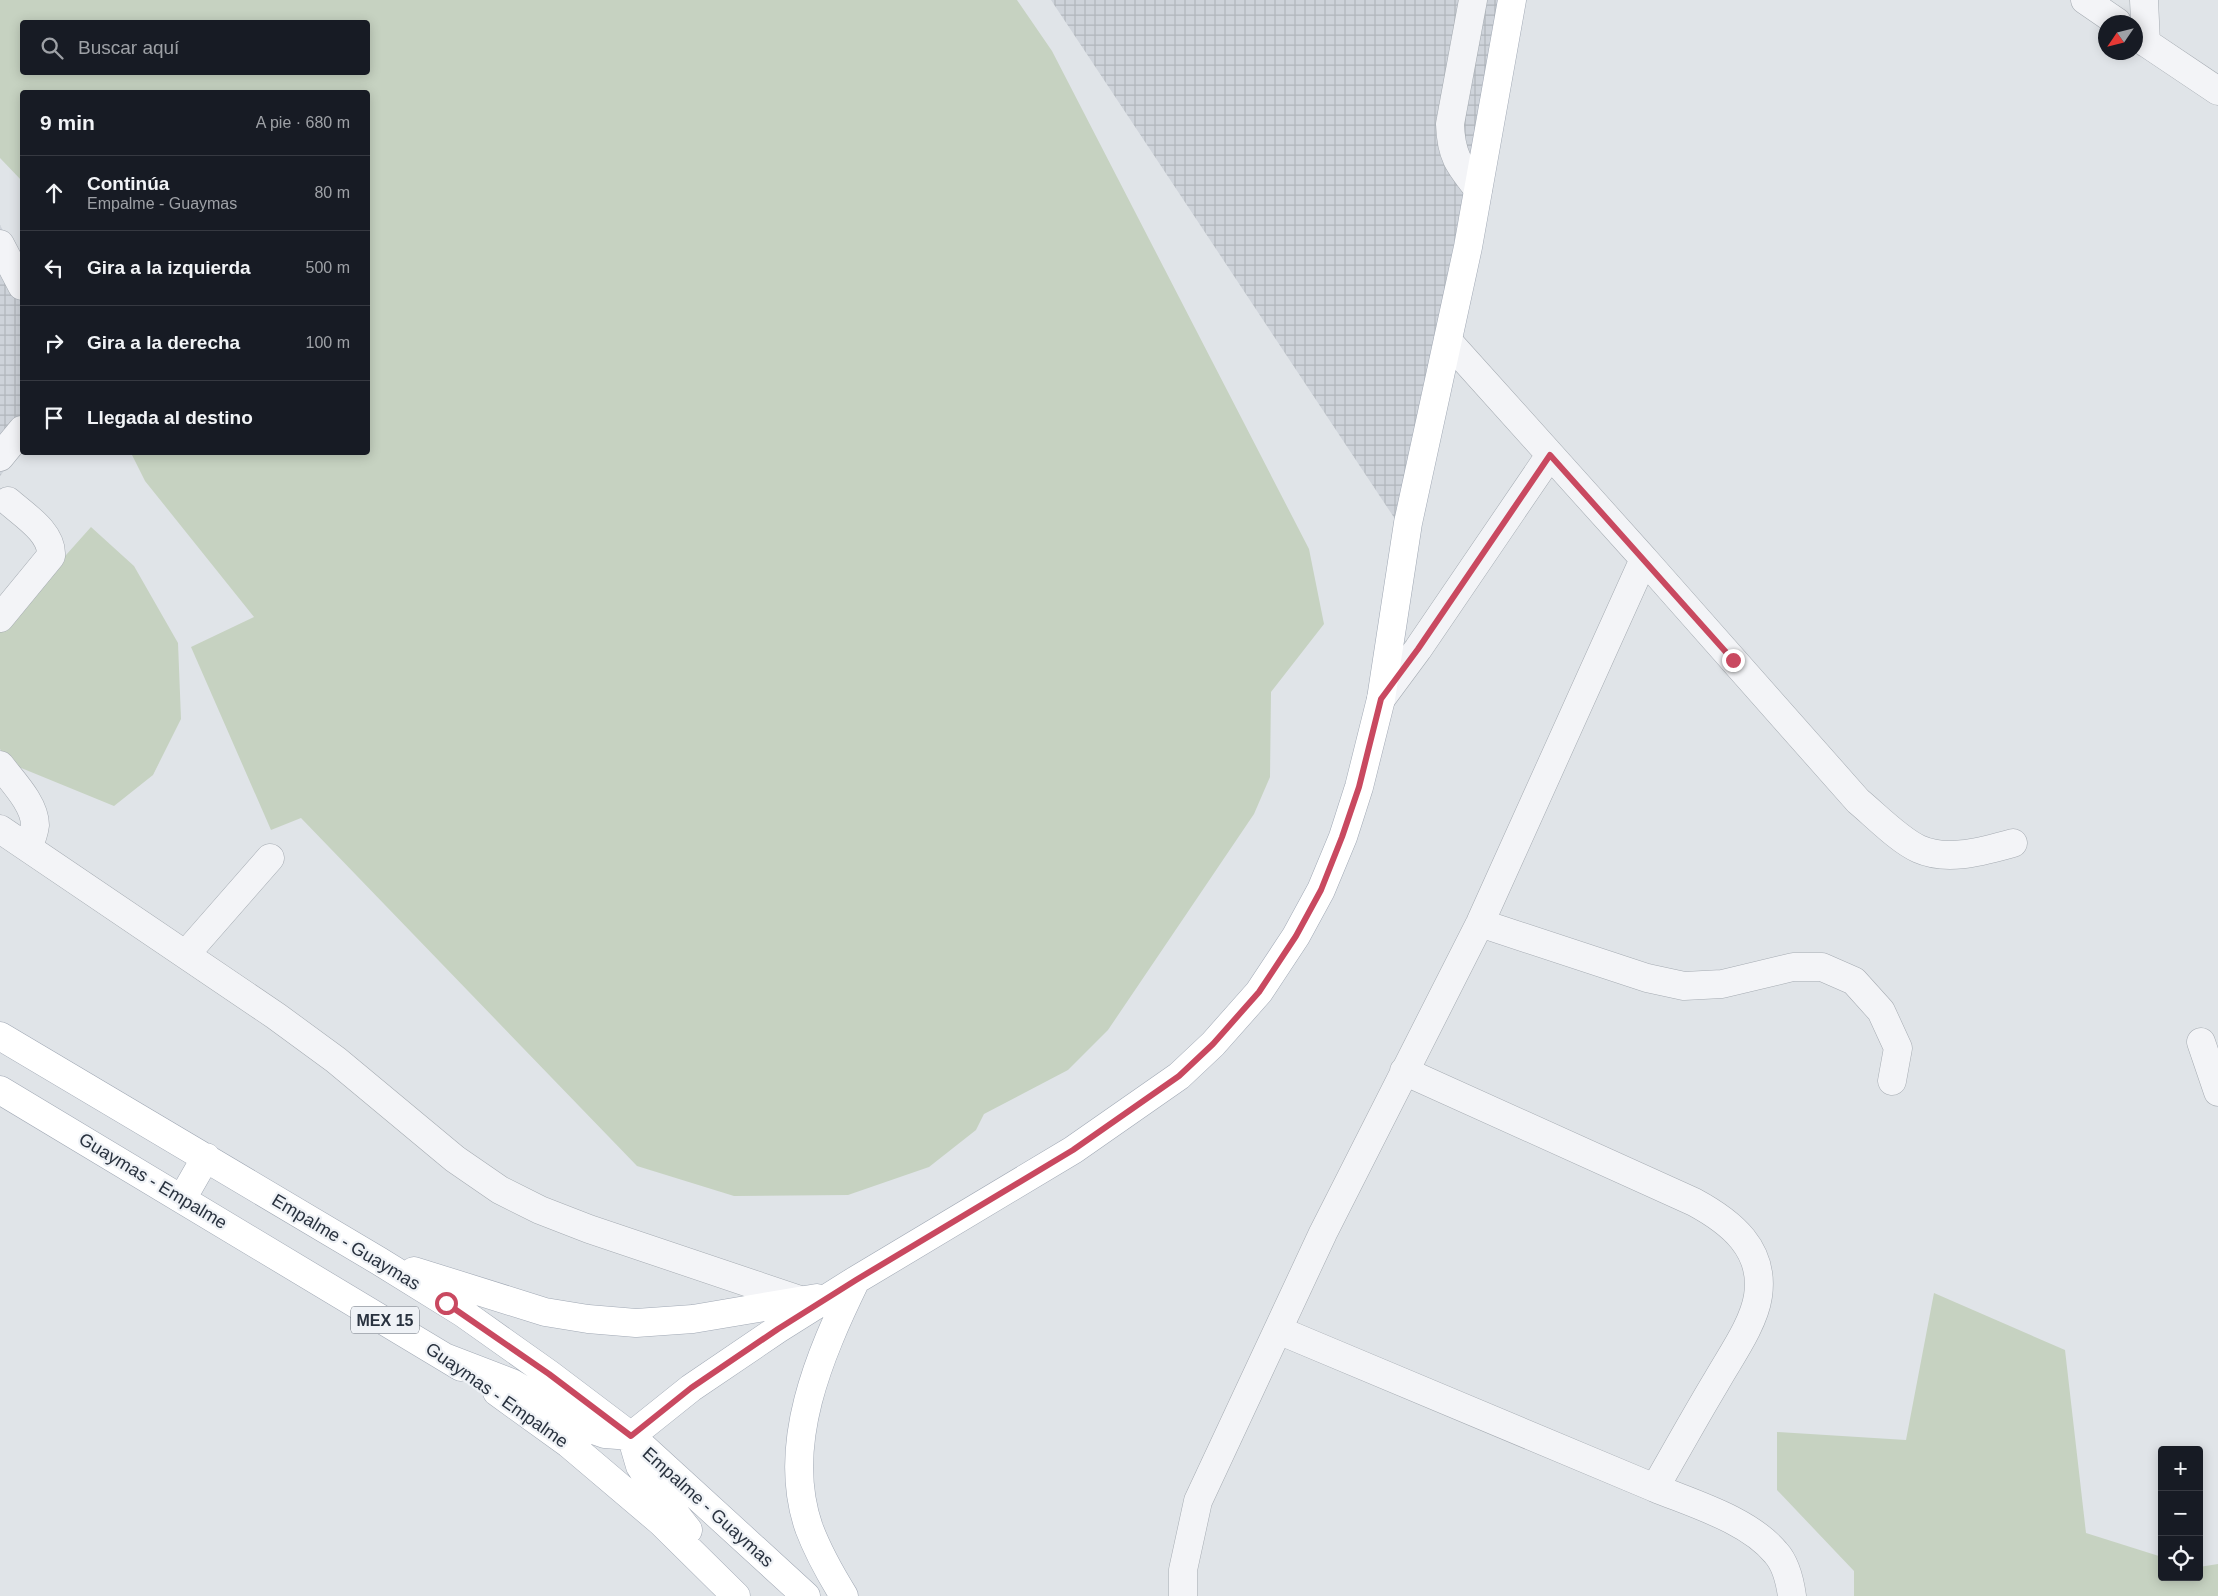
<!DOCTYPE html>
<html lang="es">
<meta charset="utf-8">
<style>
body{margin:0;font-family:Arial,sans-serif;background:#20242c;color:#f1f3f6}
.controls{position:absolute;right:15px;bottom:15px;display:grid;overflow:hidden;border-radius:5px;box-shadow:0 2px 12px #0003}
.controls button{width:45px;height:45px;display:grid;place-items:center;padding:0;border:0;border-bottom:1px solid #363941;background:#171b24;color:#f1f3f6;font:25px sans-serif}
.compass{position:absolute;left:2098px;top:15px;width:45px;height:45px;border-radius:50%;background:#171b24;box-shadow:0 2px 12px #0003;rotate:235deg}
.stop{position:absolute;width:15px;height:15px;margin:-11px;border:4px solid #c94960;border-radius:50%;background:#fff}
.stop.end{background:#c94960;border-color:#fff;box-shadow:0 1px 5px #0008}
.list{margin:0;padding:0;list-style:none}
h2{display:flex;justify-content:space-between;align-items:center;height:65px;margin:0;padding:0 20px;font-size:21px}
h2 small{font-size:16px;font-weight:400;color:#9ea1a6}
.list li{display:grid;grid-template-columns:32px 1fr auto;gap:15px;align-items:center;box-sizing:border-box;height:75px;padding:0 20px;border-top:1px solid #363941}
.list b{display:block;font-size:19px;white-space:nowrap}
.list p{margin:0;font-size:16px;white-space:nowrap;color:#9ea1a6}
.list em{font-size:16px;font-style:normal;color:#9ea1a6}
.icon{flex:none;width:28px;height:28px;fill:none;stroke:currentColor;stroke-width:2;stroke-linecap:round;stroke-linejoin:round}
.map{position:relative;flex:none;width:2218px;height:1596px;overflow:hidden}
.search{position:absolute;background:#171b24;box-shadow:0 2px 12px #0003;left:20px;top:20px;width:350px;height:55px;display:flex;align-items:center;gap:12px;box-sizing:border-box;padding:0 18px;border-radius:5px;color:#9ea1a6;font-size:19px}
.panel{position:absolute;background:#171b24;box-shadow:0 2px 12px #0003;left:20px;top:90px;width:350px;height:365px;border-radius:5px}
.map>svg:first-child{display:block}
.industrial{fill:url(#industrial-grid)}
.green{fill:#c6d2c1;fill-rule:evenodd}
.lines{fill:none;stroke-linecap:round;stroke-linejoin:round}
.minor-casing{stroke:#a5abb2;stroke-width:29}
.major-casing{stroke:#a0a8b4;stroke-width:29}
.minor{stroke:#f3f4f7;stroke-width:28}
.major{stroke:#fff;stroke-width:28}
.route{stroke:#c94960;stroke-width:6}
.labels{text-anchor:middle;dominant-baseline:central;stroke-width:4.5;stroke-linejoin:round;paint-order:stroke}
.shield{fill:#eff2f6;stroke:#646c76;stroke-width:1}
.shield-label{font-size:16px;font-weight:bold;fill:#29323f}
.street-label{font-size:18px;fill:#29323f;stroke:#eff2f6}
</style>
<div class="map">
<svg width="2218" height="1596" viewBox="0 0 2218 1596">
<defs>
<pattern id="industrial-grid" width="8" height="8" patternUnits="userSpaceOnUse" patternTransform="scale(1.25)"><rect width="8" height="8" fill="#ced3da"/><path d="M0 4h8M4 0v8" fill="none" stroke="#b1b6bc"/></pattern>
</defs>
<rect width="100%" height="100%" fill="#e0e4e8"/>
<path class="industrial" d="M1051 0H1504L1397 522Z
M0 225 22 266V448L0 476Z"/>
<path class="green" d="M0 0H1017L1052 51 1309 549 1324 624 1271 692 1270 777 1254 814 1108 1030 1068 1070 984 1114 976 1130 929 1167 848 1195 734 1196 637 1166 301 818 271 830 191 647 254 617 145 481 131 453 368 452V92H22V181L0 158ZM22 22H368V72H22Z
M91 527 134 566 178 643 181 719 153 775 114 806 9 763 0 749V629Z
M1934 1293 2065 1350 2086 1533 2162 1557V1577H2199V1567L2218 1564V1596H1854V1571L1777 1490V1432L1906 1440Z"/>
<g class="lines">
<g class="minor-casing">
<path id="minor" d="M1473 0 1450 124C1451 156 1459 165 1478 189
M2085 0 2117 22
M2144 0 2146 43
M2136 36 2218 91
M0 244 22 286
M0 457 22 430
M1644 559 1858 801C1875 815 1899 840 1919 849 1948 862 1983 851 2013 843
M0 618 51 556C53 533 24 515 8 501
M1381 699 1418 649 1550 455
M0 765C12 781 35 804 35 825 34 833 31 841 28 848
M0 829 276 1016 336 1060 455 1159 500 1190 540 1210 589 1229 800 1300
M1480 923 1647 978 1684 986 1722 984 1793 967H1822L1854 981 1881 1011 1898 1048 1892 1081
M186 954 270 858
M2201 1042 2218 1092
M1404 1071 1694 1202C1731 1222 1765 1249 1758 1296 1754 1324 1730 1357 1716 1382 1695 1417 1675 1453 1655 1488 1694 1504 1749 1520 1776 1553 1786 1564 1790 1582 1792 1596
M1278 1330 1655 1488
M1183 1596V1570L1198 1501 1323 1233 1480 923 1644 559 1448 341"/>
</g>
<g class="major-casing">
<path id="major" d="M0 1036 379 1261 463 1313 549 1374 631 1436 806 1596
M0 1090 461 1367
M182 1199 206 1157
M414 1271 545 1312 588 1319 636 1323 693 1319 817 1298
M447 1358 512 1383 588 1428 605 1434 631 1436 691 1388 778 1329 856 1280 1073 1150 1179 1076 1213 1044 1259 992 1296 936 1321 890 1343 837 1359 787 1381 699 1408 523 1468 247 1512 0
M497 1392 569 1444 661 1522 736 1596
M633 1442 640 1466 651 1483 688 1530
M844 1596C831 1575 818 1552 809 1528 780 1445 820 1354 856 1280"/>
</g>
<use href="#minor" class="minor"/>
<use href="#major" class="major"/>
</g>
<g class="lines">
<path class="route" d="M446 1303 549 1374 631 1436 691 1388 778 1329 856 1280 1073 1150 1179 1076 1213 1044 1259 992 1296 936 1321 890 1342 837 1359 787 1381 699 1418 649 1550 455 1733 660"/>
</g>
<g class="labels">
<rect class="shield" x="351" y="1306.5" width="68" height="27" rx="4"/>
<g class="shield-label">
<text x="385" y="1320">MEX 15</text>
</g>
<g class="street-label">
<text transform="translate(153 1181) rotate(31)">Guaymas - Empalme</text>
<text transform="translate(346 1242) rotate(31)">Empalme - Guaymas</text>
<text transform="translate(497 1395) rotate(35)">Guaymas - Empalme</text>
<text transform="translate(708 1507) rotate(42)">Empalme - Guaymas</text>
</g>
</g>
</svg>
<div class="controls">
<button>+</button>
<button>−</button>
<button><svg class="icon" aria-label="locate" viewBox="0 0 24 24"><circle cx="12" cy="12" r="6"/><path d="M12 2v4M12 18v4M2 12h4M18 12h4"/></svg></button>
</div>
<svg class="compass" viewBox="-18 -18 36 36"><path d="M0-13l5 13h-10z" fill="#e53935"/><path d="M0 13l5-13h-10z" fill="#9ea1a6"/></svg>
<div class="stop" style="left:446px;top:1303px"></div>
<div class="stop end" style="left:1733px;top:660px"></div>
<div class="search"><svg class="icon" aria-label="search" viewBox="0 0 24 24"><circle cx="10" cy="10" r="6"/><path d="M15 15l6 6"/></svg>Buscar aquí</div>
<section class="panel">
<h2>9 min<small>A pie · 680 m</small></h2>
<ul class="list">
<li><svg class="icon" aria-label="ahead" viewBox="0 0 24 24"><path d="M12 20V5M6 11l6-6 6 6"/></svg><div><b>Continúa</b><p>Empalme - Guaymas</p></div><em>80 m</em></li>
<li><svg class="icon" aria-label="left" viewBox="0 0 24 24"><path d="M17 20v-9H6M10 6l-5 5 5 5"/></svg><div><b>Gira a la izquierda</b></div><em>500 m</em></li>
<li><svg class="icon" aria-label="right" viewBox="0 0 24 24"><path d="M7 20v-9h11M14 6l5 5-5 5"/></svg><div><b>Gira a la derecha</b></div><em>100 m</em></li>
<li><svg class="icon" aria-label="arrive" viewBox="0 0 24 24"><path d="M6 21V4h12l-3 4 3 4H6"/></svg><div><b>Llegada al destino</b></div></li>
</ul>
</section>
</div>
